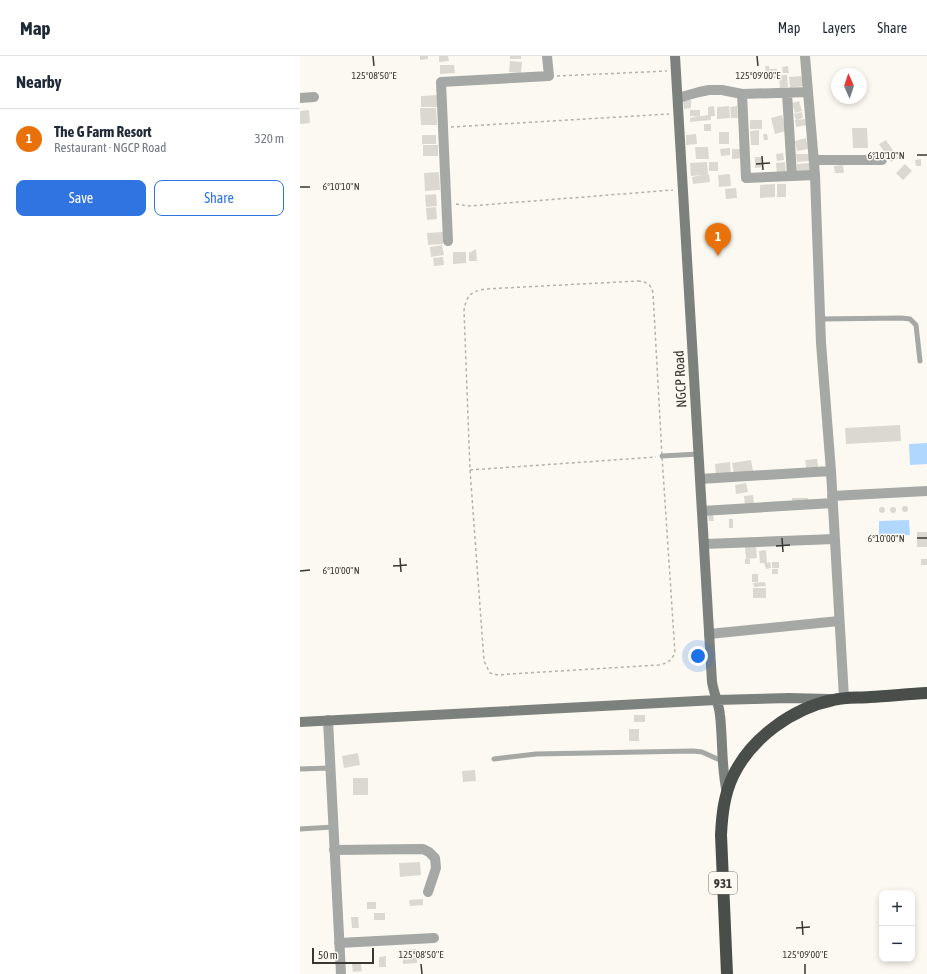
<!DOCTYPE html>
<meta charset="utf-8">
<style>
body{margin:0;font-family:"Asap Condensed",sans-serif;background:#f2f2f3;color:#1f2937}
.controls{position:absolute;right:12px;bottom:12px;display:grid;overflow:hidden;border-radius:8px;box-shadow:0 2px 6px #0003}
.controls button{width:36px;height:36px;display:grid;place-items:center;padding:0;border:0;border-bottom:1px solid #e0e1e3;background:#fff;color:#1f2937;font:20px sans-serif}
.compass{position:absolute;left:531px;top:12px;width:36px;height:36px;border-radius:50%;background:#fff;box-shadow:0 2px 6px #0003;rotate:357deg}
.scale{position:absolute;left:12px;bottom:10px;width:62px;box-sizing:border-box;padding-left:4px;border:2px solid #373633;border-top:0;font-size:11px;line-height:14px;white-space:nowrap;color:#373633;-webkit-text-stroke:3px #fcf9f2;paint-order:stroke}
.you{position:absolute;left:398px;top:600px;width:14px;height:14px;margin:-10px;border:3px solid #fff;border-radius:50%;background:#1a73e8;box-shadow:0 0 0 6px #1a73e833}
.badge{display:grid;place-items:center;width:26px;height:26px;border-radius:50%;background:#2f74e1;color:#fff;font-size:13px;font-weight:700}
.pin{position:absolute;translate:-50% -33px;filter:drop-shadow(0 1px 2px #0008)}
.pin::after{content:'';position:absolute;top:21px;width:14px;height:12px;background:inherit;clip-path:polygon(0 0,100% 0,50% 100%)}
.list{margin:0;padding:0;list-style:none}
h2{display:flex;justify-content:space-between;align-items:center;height:52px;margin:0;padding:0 16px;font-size:17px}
h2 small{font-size:13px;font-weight:400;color:#747a83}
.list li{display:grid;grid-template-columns:26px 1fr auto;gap:12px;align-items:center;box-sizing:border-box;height:60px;padding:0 16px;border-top:1px solid #e0e1e3}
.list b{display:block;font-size:15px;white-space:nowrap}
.list p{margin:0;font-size:13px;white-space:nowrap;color:#747a83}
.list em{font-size:13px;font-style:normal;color:#747a83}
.actions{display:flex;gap:8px;padding:12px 16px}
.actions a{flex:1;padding:9px 0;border:1px solid #2f74e1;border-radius:8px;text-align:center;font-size:14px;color:#2f74e1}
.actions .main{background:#2f74e1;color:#fff}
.map{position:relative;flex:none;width:627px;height:918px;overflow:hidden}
header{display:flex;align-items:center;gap:24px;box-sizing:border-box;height:56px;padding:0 20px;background:#fff;border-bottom:1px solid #e0e1e3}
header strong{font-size:19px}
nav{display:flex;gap:22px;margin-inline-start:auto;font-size:14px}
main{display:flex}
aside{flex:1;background:#fff}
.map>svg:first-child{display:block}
.water{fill:#b0d7fe}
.building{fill:#dbd8d1}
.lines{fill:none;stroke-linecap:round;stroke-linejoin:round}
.path{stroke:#b3b1ab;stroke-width:1.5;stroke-dasharray:3 3;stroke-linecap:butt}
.lane{stroke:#a5a8a5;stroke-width:5}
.street{stroke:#a5a8a5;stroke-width:10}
.secondary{stroke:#7d817d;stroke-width:10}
.highway{stroke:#494e4a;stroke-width:12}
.ticks{fill:none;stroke:#373633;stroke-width:1.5}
.labels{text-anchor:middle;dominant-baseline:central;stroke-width:3;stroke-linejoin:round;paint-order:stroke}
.shield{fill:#fcf9f2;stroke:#72706c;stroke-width:1}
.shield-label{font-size:13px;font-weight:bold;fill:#373633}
.street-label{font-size:14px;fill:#373633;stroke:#fcf9f2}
.ticks-label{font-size:10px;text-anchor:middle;fill:#373633;stroke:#fcf9f2;stroke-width:3;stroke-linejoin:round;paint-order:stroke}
</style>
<header>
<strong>Map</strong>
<nav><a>Map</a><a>Layers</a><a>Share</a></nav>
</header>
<main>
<aside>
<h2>Nearby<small></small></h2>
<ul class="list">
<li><span class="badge" style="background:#e8710a">1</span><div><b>The G Farm Resort</b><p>Restaurant · NGCP Road</p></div><em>320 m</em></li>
</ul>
<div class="actions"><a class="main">Save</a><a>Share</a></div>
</aside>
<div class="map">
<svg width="627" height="918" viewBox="0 0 627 918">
<rect width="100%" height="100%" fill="#fcf9f2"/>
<path class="water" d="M627 387V408L610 409 609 388Z
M609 464 610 479 579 481V465Z"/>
<path class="building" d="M120 0H128V3L120 4Z
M139 0H148L149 5 139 6Z
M210 0H221V3H210Z
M210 5 222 6 221 17 209 16Z
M140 9H154L155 17 140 18Z
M465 10H469L470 17H466Z
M488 10 489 17H483L482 11Z
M470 13H477L478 22H471Z
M479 19H487L488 31 480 32Z
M503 20 504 30 490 32 489 21Z
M137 39V51H121V40Z
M391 44V52L384 53 383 45Z
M499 45 502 55 495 57 492 47Z
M414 50 415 60H411V64L390 66V62L408 59V51Z
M429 50 430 62 417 63V51Z
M437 50 438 62H431L430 51Z
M120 52H136L137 69H121Z
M9 54 10 67 0 68V55Z
M390 54H400V61L390 60Z
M502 56 503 62 496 64 494 58Z
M482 59 486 75 475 78 471 62Z
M506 63 507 69 496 71 495 64Z
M450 64H462V73H450Z
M404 68H411V75H404Z
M552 72H567L568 92H553Z
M459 74V89H451L450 75Z
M419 76H429V88H419Z
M396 78 397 88 386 89V79Z
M463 78H467L468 84H464Z
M122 79H136V88H122Z
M506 82 508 93 497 95 495 85Z
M586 84 598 102 591 106 579 88Z
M123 89H138V100H123Z
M395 91H408L409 103H396Z
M430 92V99L421 100 420 93Z
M432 93H443L444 102 432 103Z
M483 97 484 104 477 105 476 98Z
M496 98H509V105L497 106Z
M455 101H462L463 111 455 112Z
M621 103V110H616L615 104Z
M407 106 408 119 409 118 410 126 393 128 392 121 402 119 391 120 390 107Z
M409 106H418V115H409Z
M485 106 486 117 477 118 476 107Z
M510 107V118H497V108Z
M605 108 612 115 603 124 596 117Z
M543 109 544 117H535L534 110Z
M139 116 140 134 125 135 124 117Z
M430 118 431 130 419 131 418 119Z
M475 128V141L460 142V129Z
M477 128H486V141H477Z
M436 132 437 142 426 143 425 133Z
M136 138 137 150 126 151 125 139Z
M136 151 137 163 127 164 126 152Z
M143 176V188L128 189 127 177Z
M142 189 144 199 131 201 130 191Z
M176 193 177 205H169V197Z
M153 196H166V207L153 208Z
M143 201 144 209 134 210 133 202Z
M600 369 601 385 546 388 545 372Z
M517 403 519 415 507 417 505 404Z
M451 404 453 415 434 418 432 407Z
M430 406 431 418 416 419 415 408Z
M446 427 448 436 436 438 435 429Z
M453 439 454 448 445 449 444 440Z
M492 442H508V448L492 449Z
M602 453a3 3 0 1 1 6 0a3 3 0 1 1-6 0Z
M590 454a3 3 0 1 1 6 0a3 3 0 1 1-6 0Z
M579 454a3 3 0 1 1 6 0a3 3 0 1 1-6 0Z
M408 459H413L414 465H409Z
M429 463H433V472H429Z
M617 476H627V491H617Z
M456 490 457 502 446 503 445 491Z
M466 494 467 507 470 506 471 512 466 513 464 507H460L459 495Z
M445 503H450V508H445Z
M621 503H627V509H621Z
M472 506H479V512H472Z
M472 513H478V518H472Z
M452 518H458V526H452Z
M465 526 466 530 454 531 453 527Z
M453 532H466V542H453Z
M334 659H345V666H334Z
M329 673H339V685H329Z
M58 697 60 709 44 712 42 700Z
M175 714 176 725 163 726 162 715Z
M53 722H68V739H53Z
M120 806 121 819 100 821 99 807Z
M123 843V849L110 850 109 844Z
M67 846H76V853H67Z
M74 857H85V864H74Z
M51 861H58L59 872H52Z
M116 893 117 907 103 908 102 894Z
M86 900V911H79V901Z
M52 908H61L62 915 53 916Z"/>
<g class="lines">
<path class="path" d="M257 20 367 15
M151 71 369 58
M156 148 169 150 373 134
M338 225C347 226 351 228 353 237L362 400 375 597C371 605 368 607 359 609L210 618 198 619 190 617 184 605 170 414 164 254C167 239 170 236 185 233Z
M170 414 356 401"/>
<path class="lane" d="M520 263 601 262 610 263 616 269 620 305
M362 400 399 398
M194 703 236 698 393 695 402 696 422 705
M0 713 30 712
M0 773 33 771"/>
<path class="street" d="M505 0 515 119 521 287 531 415 544 642
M487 37 492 120
M442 38 446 122 515 119
M0 42 14 41
M378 42 399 36 409 34H422L442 38 508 36
M514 104H582
M148 185 141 26 249 20 247 0
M400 423 531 415
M532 440 627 435
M402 455 533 447
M404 488 535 483
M409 578 539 565
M28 664 41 918
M34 794 123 793 129 796 135 802 136 812 128 836
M39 887 134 882"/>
<path class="secondary" d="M375 0 412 626C414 638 419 648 420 659 423 685 421 711 427 737
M0 666 416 644 489 642 529 643"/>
<path class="highway" d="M427 918 421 779C422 759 424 739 433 720 451 682 493 652 533 644 545 641 558 642 570 641 589 640 608 638 627 637"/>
</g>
<path class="ticks" d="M73 0 74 10M457 0 458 10M617 99H627M462 100 463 114M456 108 470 107M0 131H10M482 482 483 496M617 482H627M476 490 490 489M100 502 101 516M93 510 107 509M0 515 10 514M502 865 503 879M496 872 510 871M121 908 122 918M505 908V918"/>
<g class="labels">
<rect class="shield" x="409" y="816" width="28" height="22" rx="3"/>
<g class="shield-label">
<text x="423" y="827">931</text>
</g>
<g class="street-label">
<text transform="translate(380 323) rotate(-93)">NGCP Road</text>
</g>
</g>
<g class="ticks-label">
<text x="74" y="23">125°08'50"E</text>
<text x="458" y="23">125°09'00"E</text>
<text x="586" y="103">6°10'10"N</text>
<text x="41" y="134">6°10'10"N</text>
<text x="586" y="486">6°10'00"N</text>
<text x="41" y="518">6°10'00"N</text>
<text x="121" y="902">125°08'50"E</text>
<text x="505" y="902">125°09'00"E</text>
</g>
</svg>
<div class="controls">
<button>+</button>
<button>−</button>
</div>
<svg class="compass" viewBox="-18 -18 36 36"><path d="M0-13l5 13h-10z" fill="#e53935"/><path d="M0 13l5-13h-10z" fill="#747a83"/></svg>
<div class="scale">50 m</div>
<div class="you"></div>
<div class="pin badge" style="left:418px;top:200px;background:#e8710a">1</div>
</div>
</main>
